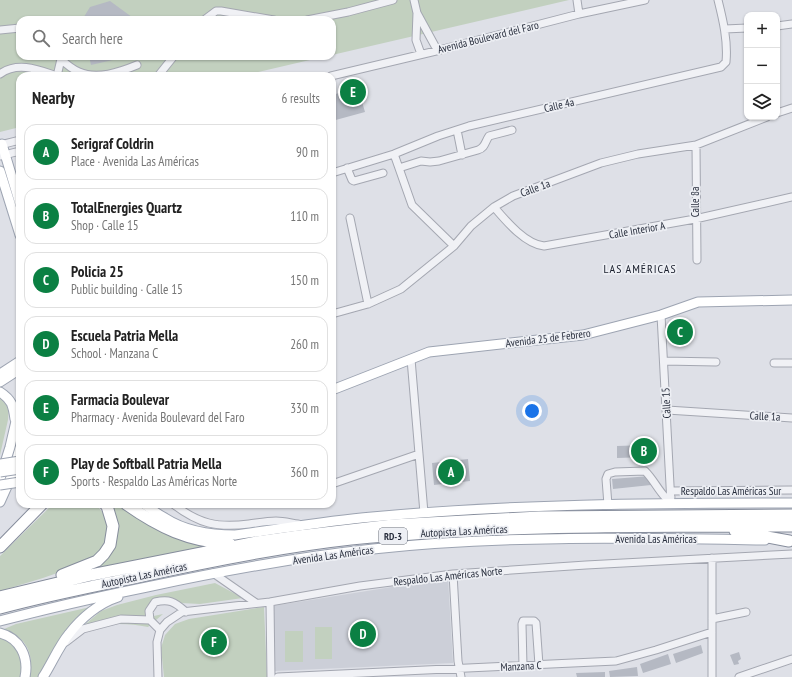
<!DOCTYPE html>
<meta charset="utf-8">
<style>
body{margin:0;font-family:"PT Sans Narrow",sans-serif;background:#f6f6f6;color:#222}
.controls{position:absolute;right:12px;top:12px;display:grid;overflow:hidden;border-radius:8px;box-shadow:0 1px 3px #0004}
.controls button{width:36px;height:36px;display:grid;place-items:center;padding:0;border:0;border-bottom:1px solid #e0e0e0;background:#fff;color:#222;font:20px sans-serif}
.you{position:absolute;left:532px;top:411px;width:14px;height:14px;margin:-10px;border:3px solid #fff;border-radius:50%;background:#1a73e8;box-shadow:0 0 0 6px #1a73e833}
.badge{display:grid;place-items:center;width:26px;height:26px;border-radius:50%;background:#0b8043;color:#fff;font-size:13px;font-weight:700}
.pin{position:absolute;translate:-50% -50%;border:2px solid #fff;box-shadow:0 1px 4px #0006}
.list{margin:0;padding:0;list-style:none}
h2{display:flex;justify-content:space-between;align-items:center;height:52px;margin:0;padding:0 16px;font-size:17px}
h2 small{font-size:13px;font-weight:400;color:#767676}
.list li{display:grid;grid-template-columns:26px 1fr auto;gap:12px;align-items:center;box-sizing:border-box;height:56px;margin:0 8px 8px;padding:0 8px;border:1px solid #e0e0e0;border-radius:12px}
.list b{display:block;font-size:15px;white-space:nowrap}
.list p{margin:0;font-size:13px;white-space:nowrap;color:#767676}
.list em{font-size:13px;font-style:normal;color:#767676}
.icon{flex:none;width:22px;height:22px;fill:none;stroke:currentColor;stroke-width:2;stroke-linecap:round;stroke-linejoin:round}
.map{position:relative;flex:none;width:792px;height:677px;overflow:hidden}
.search{position:absolute;background:#fff;box-shadow:0 1px 3px #0004;left:16px;top:16px;width:320px;height:44px;display:flex;align-items:center;gap:10px;box-sizing:border-box;padding:0 14px;border-radius:12px;color:#767676;font-size:15px}
.panel{position:absolute;background:#fff;box-shadow:0 1px 3px #0004;left:16px;top:72px;width:320px;height:436px;border-radius:12px}
.map>svg:first-child{display:block}
.built{fill:#cccfd8}
.green{fill:#c2d0bf}
.building{fill:#b5b9c3}
.lines{fill:none;stroke-linecap:round;stroke-linejoin:round}
.minor-casing{stroke:#a4a7b1;stroke-width:9}
.major-casing{stroke:#9da4b2;stroke-width:11}
.highway-casing{stroke:#868d9c;stroke-width:13}
.minor{stroke:#f0f1f5;stroke-width:7}
.major{stroke:#fff;stroke-width:9}
.highway{stroke:#fff;stroke-width:11}
.major-bridge-casing{stroke:#9da4b2;stroke-width:11;stroke-linecap:butt}
.major-bridge{stroke:#fff;stroke-width:9}
.labels{text-anchor:middle;dominant-baseline:central;stroke-width:3.5;stroke-linejoin:round;paint-order:stroke}
.shield{fill:#edeff4;stroke:#636874;stroke-width:1}
.shield-label{font-size:10px;font-weight:bold;fill:#282e3d}
.street-label{font-size:11px;fill:#282e3d;stroke:#edeff4}
.neighbourhood-label{font-size:12px;letter-spacing:1px;fill:#1a1f2d;stroke:#edeff4}
</style>
<div class="map">
<svg width="792" height="677" viewBox="0 0 792 677">
<rect width="100%" height="100%" fill="#dee0e7"/>
<path class="built" d="M448 578 453 663 275 671 273 606Z"/>
<path class="green" d="M0 0H569L332 55V20H20V56H327L241 76H20V127L0 132Z
M0 398H3L9 406 8 420 0 455Z
M53 504H95C113 520 107 533 101 552L77 566 43 578 0 591V556Z
M111 504H117L127 509 151 527 205 548 81 575 105 560Z
M215 583 243 598 200 604 161 602 152 609 149 617 163 614 148 627C126 622 105 624 82 627L101 611 117 605 156 595Z
M99 605 85 612 68 628 41 677H30C34 653 27 638 4 629L16 624Z
M264 607 267 677H164L161 648 165 635 175 624 189 619Z
M315 627H332V659H315Z
M285 631H303V662H285Z
M0 636C17 645 28 657 20 677H0Z"/>
<path class="building" d="M110 1 136 20H82L90 7Z
M89 56H126V57L91 65Z
M358 88 365 112 332 121V95Z
M647 445 648 457 617 458V446Z
M468 459 470 481 434 485 432 463Z
M650 476 651 485 613 489 612 479Z
M701 645 703 653 676 663 673 654Z
M739 652 741 659 738 661 739 664 734 665 730 655Z
M668 654 671 664 643 673 640 664Z
M637 667 638 676 610 677 609 671Z
M605 672V677H577L576 673Z"/>
<g class="lines">
<g class="minor-casing">
<path id="minor" d="M414 0 417 13 435 46
M577 0 579 14
M417 13 416 40 421 54
M204 20 216 11H221L274 20
M307 20 348 12 393 0
M777 26 792 24
M725 29 747 28
M0 30 20 28
M61 59C66 64 72 69 79 72 97 80 120 72 137 65
M0 74C18 61 39 70 57 76
M57 76 61 59 59 57
M158 76 174 56
M331 76 436 51 579 14 645 0
M777 113 792 108
M457 130 462 155
M0 145 20 140
M696 145 697 260
M394 154 412 205 454 246
M0 156 20 151
M347 168 352 180 354 181 383 173
M399 168 421 161 430 162 439 161 478 150C485 148 485 142 489 136L512 130
M332 173 394 154 438 136 469 126 721 67 726 62C728 41 723 20 718 0
M494 207C506 221 525 244 544 246L695 219 792 197
M350 218 368 304
M332 314 368 304 401 289 454 246 471 226 494 207 513 196 601 163 638 154 696 145 767 117
M661 315 671 504
M411 359 424 513
M664 361 716 362
M774 363H792
M667 410 792 418
M332 484 419 454
M671 491 792 490
M173 504C199 524 217 528 249 524 257 523 267 521 276 521 283 521 291 523 298 524
M608 505 606 479 608 474 615 472 645 471C653 479 657 488 665 497H671
M712 558V677
M213 573 256 603
M453 574 458 661 461 677
M270 602 271 677
M712 619 746 612
M160 630 150 620 149 611 155 602C169 599 174 601 186 612
M66 642 83 629 121 619 150 620
M523 666 522 624 523 621H534L536 623 539 665
M158 677 157 642 160 630 167 622 182 612 270 602 360 586 453 574 586 565 792 554
M278 677 616 661 656 650 712 632
M739 677 792 659"/>
</g>
<g class="major-casing">
<path id="major" d="M2 144 20 204
M0 171 20 235
M0 374 20 361
M0 382 20 369
M332 390 429 352 583 335 661 315 698 302 792 300
M0 392C12 400 13 405 15 419
M0 479 10 447 20 404
M0 502 13 473 20 448
M144 504C151 509 157 514 165 518 185 531 211 535 235 535 280 529 326 521 372 517 512 504 652 503 792 503
M0 621C49 608 98 597 147 587 222 571 297 557 373 549 502 535 636 538 765 540
M0 633C20 638 29 657 25 677
M43 677C52 663 59 646 69 634 81 618 99 603 118 597"/>
</g>
<g class="highway-casing">
<path id="highway" d="M126 504C160 528 188 541 230 544
M735 531 789 541
M0 547 42 504
M62 575 97 561 104 554 110 545 113 526 107 506 105 504
M0 597 91 575 257 542 299 536 393 525 539 517 792 515
M0 608C44 596 89 587 133 578 205 562 278 547 351 539 497 525 645 526 792 526"/>
</g>
<use href="#minor" class="minor"/>
<use href="#major" class="major"/>
<use href="#highway" class="highway"/>
<g class="major-bridge-casing">
<path id="major-bridge" d="M0 464 20 461
M0 472 20 469
M0 485 20 482"/>
</g>
<use href="#major-bridge" class="major-bridge"/>
</g>
<g class="labels">
<rect class="shield" x="379" y="528" width="28" height="16" rx="3"/>
<g class="shield-label">
<text x="393" y="536">RD-3</text>
</g>
<g class="street-label">
<text transform="translate(488 37) rotate(-14)">Avenida Boulevard del Faro</text>
<text transform="translate(559 105) rotate(-13)">Calle 4a</text>
<text transform="translate(535 188) rotate(-20)">Calle 1a</text>
<text transform="translate(695 202) rotate(-90)">Calle 8a</text>
<text transform="translate(637 230) rotate(-10)">Calle Interior A</text>
<text transform="translate(548 338) rotate(-7)">Avenida 25 de Febrero</text>
<text transform="translate(666 403) rotate(-93)">Calle 15</text>
<text transform="translate(765 416) rotate(3)">Calle 1a</text>
<text x="731" y="491">Respaldo Las Américas Sur</text>
<text transform="translate(464 531) rotate(-3)">Autopista Las Américas</text>
<text x="656" y="539">Avenida Las Américas</text>
<text transform="translate(333 555) rotate(-8)">Avenida Las Américas</text>
<text transform="translate(144 575) rotate(-12)">Autopista Las Américas</text>
<text transform="translate(448 576) rotate(-6)">Respaldo Las Américas Norte</text>
<text transform="translate(521 666) rotate(-3)">Manzana C</text>
</g>
<g class="neighbourhood-label">
<text x="640" y="268">LAS AMÉRICAS</text>
</g>
</g>
</svg>
<div class="controls">
<button>+</button>
<button>−</button>
<button><svg class="icon" aria-label="layers" viewBox="0 0 24 24"><path d="M12 4l9 5-9 5-9-5zM3 14l9 5 9-5"/></svg></button>
</div>
<div class="you"></div>
<div class="pin badge" style="left:451px;top:472px">A</div>
<div class="pin badge" style="left:644px;top:451px">B</div>
<div class="pin badge" style="left:680px;top:332px">C</div>
<div class="pin badge" style="left:363px;top:634px">D</div>
<div class="pin badge" style="left:353px;top:92px">E</div>
<div class="pin badge" style="left:214px;top:642px">F</div>
<div class="search"><svg class="icon" aria-label="search" viewBox="0 0 24 24"><circle cx="10" cy="10" r="6"/><path d="M15 15l6 6"/></svg>Search here</div>
<section class="panel">
<h2>Nearby<small>6 results</small></h2>
<ul class="list">
<li><span class="badge">A</span><div><b>Serigraf Coldrin</b><p>Place · Avenida Las Américas</p></div><em>90 m</em></li>
<li><span class="badge">B</span><div><b>TotalEnergies Quartz</b><p>Shop · Calle 15</p></div><em>110 m</em></li>
<li><span class="badge">C</span><div><b>Policia 25</b><p>Public building · Calle 15</p></div><em>150 m</em></li>
<li><span class="badge">D</span><div><b>Escuela Patria Mella</b><p>School · Manzana C</p></div><em>260 m</em></li>
<li><span class="badge">E</span><div><b>Farmacia Boulevar</b><p>Pharmacy · Avenida Boulevard del Faro</p></div><em>330 m</em></li>
<li><span class="badge">F</span><div><b>Play de Softball Patria Mella</b><p>Sports · Respaldo Las Américas Norte</p></div><em>360 m</em></li>
</ul>
</section>
</div>
